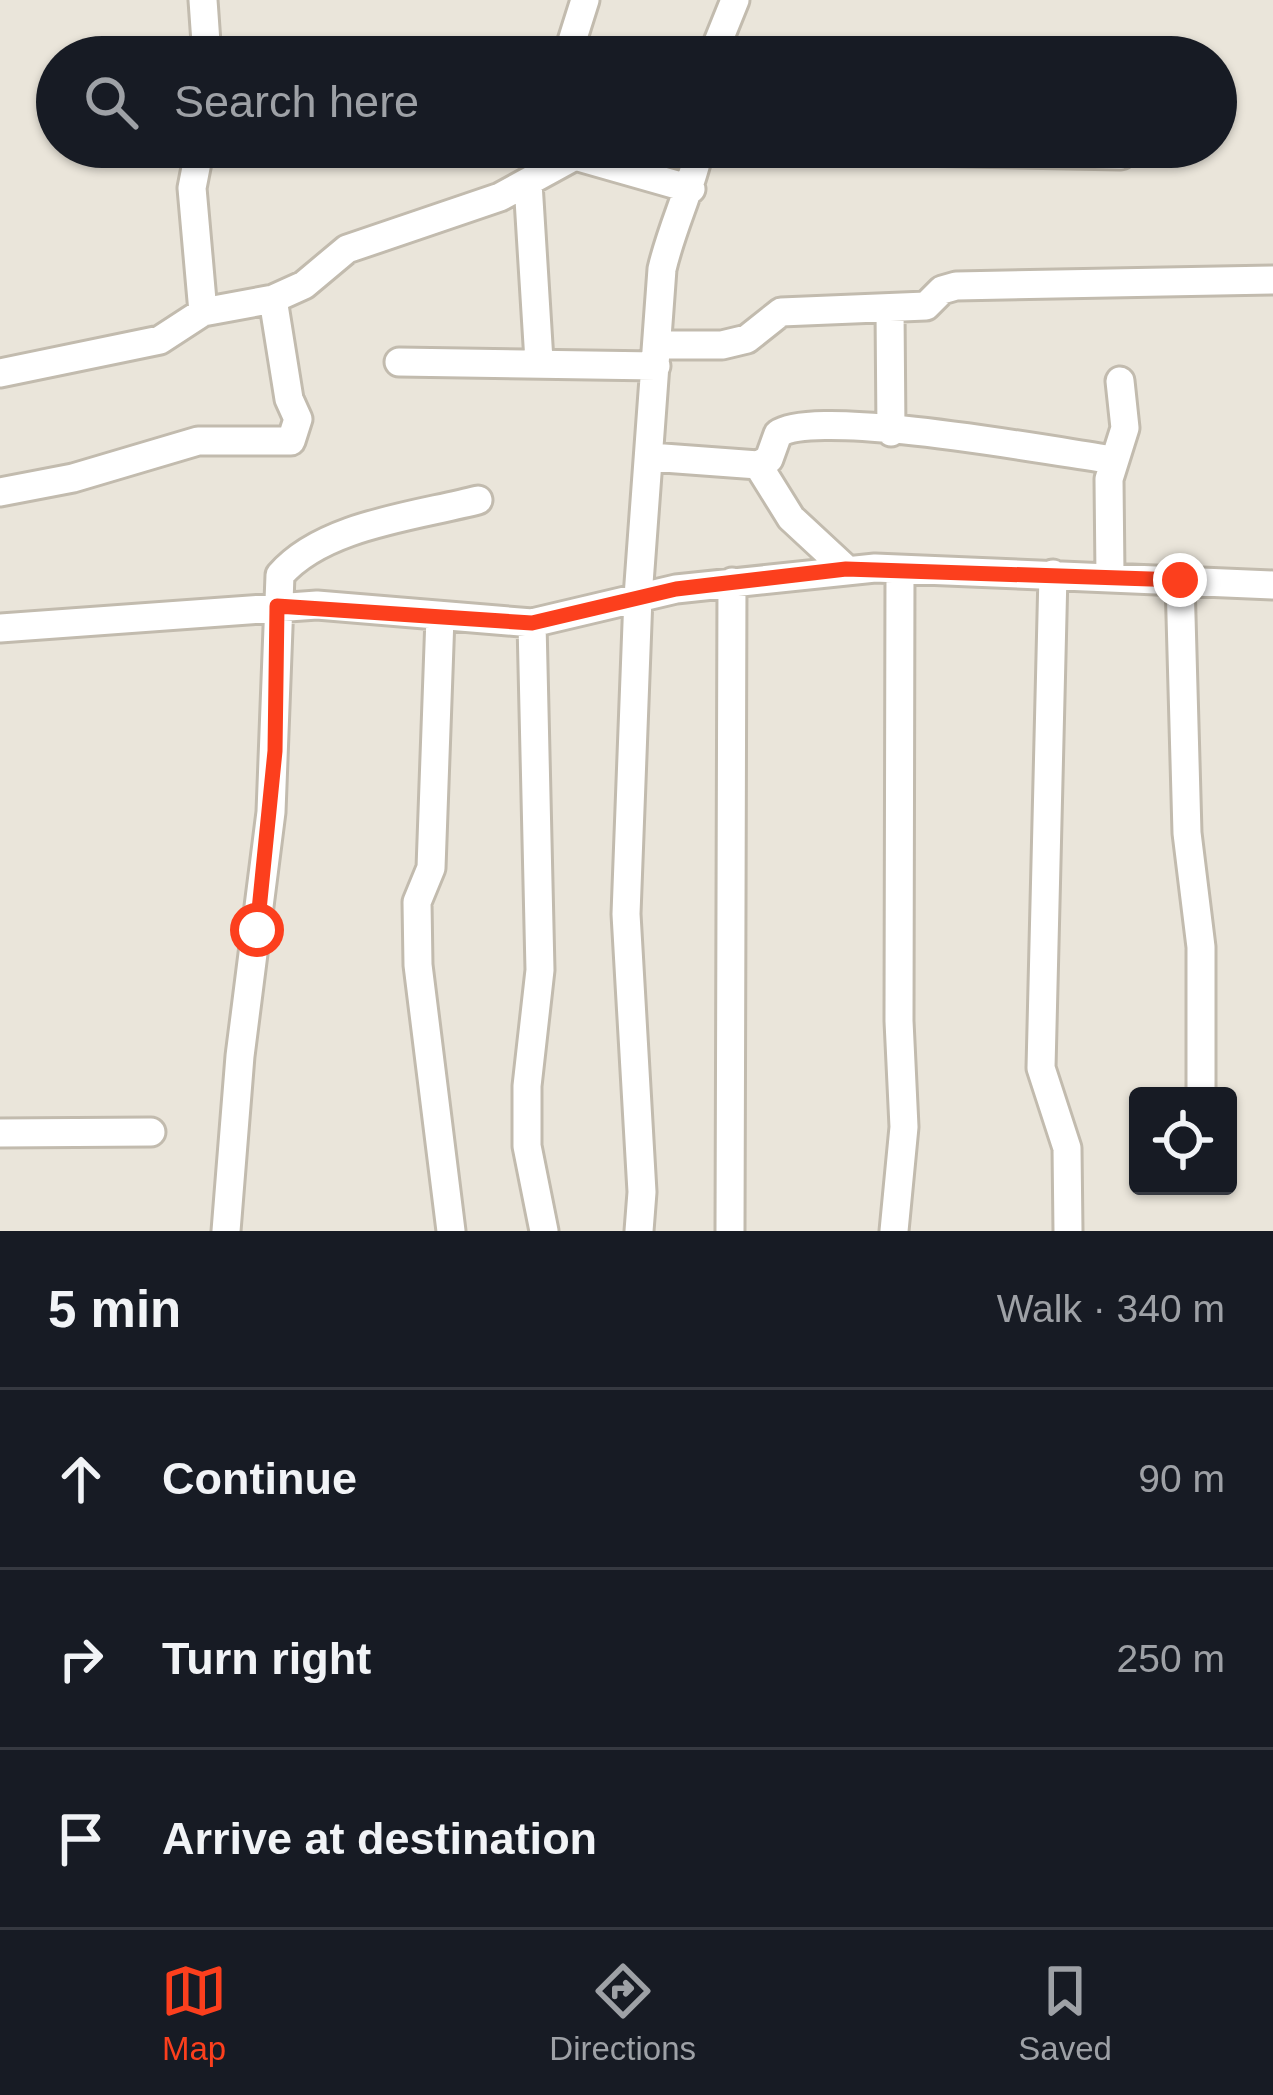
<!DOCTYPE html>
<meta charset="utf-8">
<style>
body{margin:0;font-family:Arial,sans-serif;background:#242831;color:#f1f3f6}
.controls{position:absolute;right:36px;bottom:36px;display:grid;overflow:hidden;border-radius:12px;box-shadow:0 3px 9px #0004}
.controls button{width:108px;height:108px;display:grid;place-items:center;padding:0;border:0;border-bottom:3px solid #363941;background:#171b24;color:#f1f3f6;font:60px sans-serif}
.stop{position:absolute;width:36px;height:36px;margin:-27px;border:9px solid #fc3f1d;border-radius:50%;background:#fff}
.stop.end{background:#fc3f1d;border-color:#fff;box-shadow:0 3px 12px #0008}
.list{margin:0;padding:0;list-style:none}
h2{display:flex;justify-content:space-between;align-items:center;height:156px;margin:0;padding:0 48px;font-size:51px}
h2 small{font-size:39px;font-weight:400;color:#9ea1a6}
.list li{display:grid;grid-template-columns:78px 1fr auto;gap:36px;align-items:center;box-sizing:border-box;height:180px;padding:0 48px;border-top:3px solid #363941}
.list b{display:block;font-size:45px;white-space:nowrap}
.list em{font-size:39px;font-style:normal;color:#9ea1a6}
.icon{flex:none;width:66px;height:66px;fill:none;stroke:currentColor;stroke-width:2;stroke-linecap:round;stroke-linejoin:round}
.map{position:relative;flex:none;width:1273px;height:1231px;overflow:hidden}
.search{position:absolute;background:#171b24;box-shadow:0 3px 9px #0004;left:36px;right:36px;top:36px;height:132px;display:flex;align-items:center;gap:30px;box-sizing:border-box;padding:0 42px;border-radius:66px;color:#9ea1a6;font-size:45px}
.sheet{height:696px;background:#171b24}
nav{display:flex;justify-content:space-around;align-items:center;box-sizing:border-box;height:168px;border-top:3px solid #363941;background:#171b24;font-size:33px;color:#9ea1a6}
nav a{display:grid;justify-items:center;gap:6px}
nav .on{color:#fc3f1d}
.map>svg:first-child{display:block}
.residential{fill:#eae5da;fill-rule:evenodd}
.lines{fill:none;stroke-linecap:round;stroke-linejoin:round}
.street-casing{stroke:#c2bbae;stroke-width:33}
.street{stroke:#fff;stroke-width:27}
.route{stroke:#fc3f1d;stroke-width:15}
</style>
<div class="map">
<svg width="1273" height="1231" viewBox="0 0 1273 1231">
<rect width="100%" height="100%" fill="#f6f3ec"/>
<path class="residential" d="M0 0H1273V1231H0ZM57 57H1216V147H57ZM1138 1096H1228V1186H1138Z"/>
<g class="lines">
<g class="street-casing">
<path id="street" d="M203 0 207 57
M567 57 585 0
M712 57 735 0
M200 147 192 188 203 312
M700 147 1121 155
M528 183 539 361
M890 310 891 432
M657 345H722L747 339 781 312 926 306 942 290 956 286 1273 280
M399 362 656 366
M0 373 160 340 203 312 273 299 304 285 347 249 500 197 575 156 691 189
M650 457 758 465 769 459 778 434C816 407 1056 452 1114 460
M758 465 791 518 846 569
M0 492 73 478 198 441H291L298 419 289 399 273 299
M1053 574 1041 1068 1067 1148 1068 1231
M1110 575 1109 479 1125 428 1120 381
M1180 580 1187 833 1201 947V1096
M440 617 431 868 417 902 418 965 451 1231
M532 623 540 970 527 1086V1146L544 1231
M0 628 317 605 532 623 676 589 875 568 1273 585
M0 1133 151 1132
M226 1231 240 1056 271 812 280 575C323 525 416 516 478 500
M639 1231 642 1192 626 914 638 597 662 269C672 226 691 190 700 147
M730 1231 732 582
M894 1231 904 1127 899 1021 900 570"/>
</g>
<use href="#street" class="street"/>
</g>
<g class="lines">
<path class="route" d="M257 930 275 751 277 606 532 623 676 589 846 569 1180 580"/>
</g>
</svg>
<div class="controls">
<button><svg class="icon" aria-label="locate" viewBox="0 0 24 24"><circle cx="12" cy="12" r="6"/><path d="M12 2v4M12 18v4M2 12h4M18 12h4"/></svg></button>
</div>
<div class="stop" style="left:257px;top:930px"></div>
<div class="stop end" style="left:1180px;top:580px"></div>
<div class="search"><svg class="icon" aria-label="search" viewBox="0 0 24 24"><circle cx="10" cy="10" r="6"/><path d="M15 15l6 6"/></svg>Search here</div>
</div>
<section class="sheet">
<h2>5 min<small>Walk · 340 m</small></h2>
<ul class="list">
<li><svg class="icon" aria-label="ahead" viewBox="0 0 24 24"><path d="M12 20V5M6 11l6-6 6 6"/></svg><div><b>Continue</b></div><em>90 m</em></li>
<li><svg class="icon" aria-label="right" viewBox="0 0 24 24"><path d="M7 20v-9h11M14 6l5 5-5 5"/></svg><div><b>Turn right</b></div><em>250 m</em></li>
<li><svg class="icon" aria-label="arrive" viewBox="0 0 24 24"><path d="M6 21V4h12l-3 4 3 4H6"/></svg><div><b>Arrive at destination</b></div></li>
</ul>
</section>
<nav>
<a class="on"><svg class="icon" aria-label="map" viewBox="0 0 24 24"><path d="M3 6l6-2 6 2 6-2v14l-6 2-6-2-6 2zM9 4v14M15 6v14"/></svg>Map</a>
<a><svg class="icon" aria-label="directions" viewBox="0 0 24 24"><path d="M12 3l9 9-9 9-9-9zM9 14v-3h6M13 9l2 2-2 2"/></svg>Directions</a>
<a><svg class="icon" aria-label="saved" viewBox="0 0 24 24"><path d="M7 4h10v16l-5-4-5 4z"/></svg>Saved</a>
</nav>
